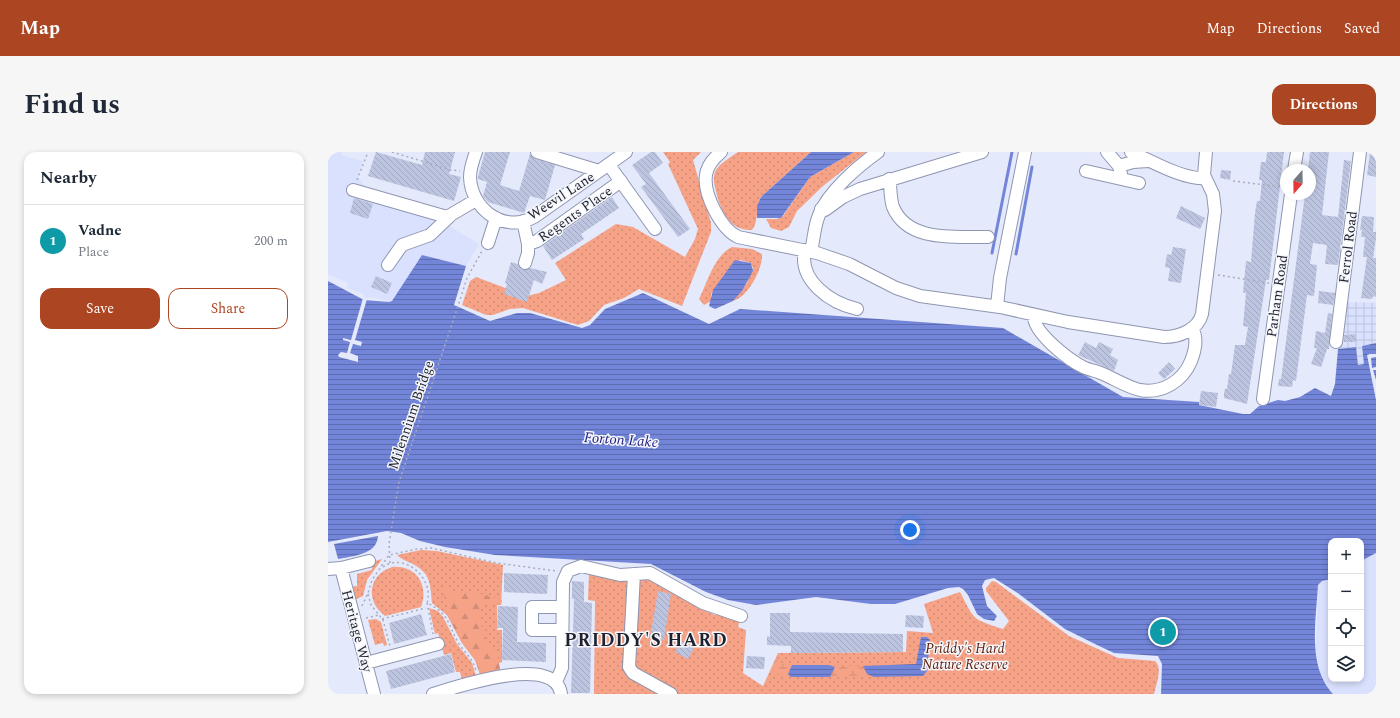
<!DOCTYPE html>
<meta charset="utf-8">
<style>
body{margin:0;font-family:Spectral,serif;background:#f6f6f7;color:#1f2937}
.controls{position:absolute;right:12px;bottom:12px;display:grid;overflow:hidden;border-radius:8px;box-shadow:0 2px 6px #0003}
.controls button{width:36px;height:36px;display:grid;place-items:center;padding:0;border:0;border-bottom:1px solid #e0e1e3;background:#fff;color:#1f2937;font:20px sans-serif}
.compass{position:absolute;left:952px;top:12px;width:36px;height:36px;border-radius:50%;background:#fff;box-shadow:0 2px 6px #0003;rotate:200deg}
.you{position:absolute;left:582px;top:378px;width:14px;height:14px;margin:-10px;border:3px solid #fff;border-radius:50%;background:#1a73e8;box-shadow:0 0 0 6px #1a73e833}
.badge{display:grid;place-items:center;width:26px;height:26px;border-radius:50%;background:#ac4521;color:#fff;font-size:13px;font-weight:700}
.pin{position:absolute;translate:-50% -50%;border:2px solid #fff;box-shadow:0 1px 4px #0006}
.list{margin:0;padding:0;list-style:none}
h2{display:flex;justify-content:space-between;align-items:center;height:52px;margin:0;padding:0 16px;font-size:17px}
h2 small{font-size:13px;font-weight:400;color:#747a83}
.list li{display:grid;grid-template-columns:26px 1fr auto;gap:12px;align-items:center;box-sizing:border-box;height:72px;padding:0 16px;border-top:1px solid #e0e1e3}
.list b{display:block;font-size:15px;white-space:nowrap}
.list p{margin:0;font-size:13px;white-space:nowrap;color:#747a83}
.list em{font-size:13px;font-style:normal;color:#747a83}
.actions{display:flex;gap:8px;padding:12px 16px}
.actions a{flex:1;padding:9px 0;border:1px solid #ac4521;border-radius:12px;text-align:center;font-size:14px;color:#ac4521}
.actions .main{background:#ac4521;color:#fff}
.icon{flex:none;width:22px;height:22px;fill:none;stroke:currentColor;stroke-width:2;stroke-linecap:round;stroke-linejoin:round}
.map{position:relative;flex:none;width:1048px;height:542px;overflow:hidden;border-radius:12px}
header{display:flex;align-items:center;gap:24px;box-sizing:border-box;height:56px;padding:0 20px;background:#ac4521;color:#fff}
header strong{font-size:19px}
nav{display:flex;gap:22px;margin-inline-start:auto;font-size:14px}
.intro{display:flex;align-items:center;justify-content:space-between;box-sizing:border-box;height:96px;padding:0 24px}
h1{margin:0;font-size:28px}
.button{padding:10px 18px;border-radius:12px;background:#ac4521;color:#fff;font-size:14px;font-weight:700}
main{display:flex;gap:24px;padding:0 24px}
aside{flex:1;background:#fff;border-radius:12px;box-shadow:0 2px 6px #0003}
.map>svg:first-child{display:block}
.built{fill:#d9e1fe}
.industrial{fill:url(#industrial-grid)}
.grass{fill:url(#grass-dots)}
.forest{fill:url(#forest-firs)}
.wetland{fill:url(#wetland-marsh)}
.water{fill:url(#water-rules)}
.pier{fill:#e4e9fb}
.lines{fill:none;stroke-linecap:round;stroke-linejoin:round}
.stream{stroke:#7385d9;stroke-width:3}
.building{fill:url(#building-back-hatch)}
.minor-casing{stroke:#8f96b1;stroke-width:14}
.path{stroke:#a8acbc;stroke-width:1.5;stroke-dasharray:2 3;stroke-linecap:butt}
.minor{stroke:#fff;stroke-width:12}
.labels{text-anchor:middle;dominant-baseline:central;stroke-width:3;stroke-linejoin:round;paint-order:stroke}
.street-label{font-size:14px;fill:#1f222c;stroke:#f5f7fd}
.park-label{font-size:14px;font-style:italic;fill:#5f220c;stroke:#f5f7fd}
.water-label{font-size:15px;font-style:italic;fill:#1f1e80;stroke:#f5f7fd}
.district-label{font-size:18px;font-weight:bold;letter-spacing:1px;fill:#1f222c;stroke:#f5f7fd}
</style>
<header>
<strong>Map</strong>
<nav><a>Map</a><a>Directions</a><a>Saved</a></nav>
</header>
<div class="intro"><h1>Find us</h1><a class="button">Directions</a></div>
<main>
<aside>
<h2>Nearby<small></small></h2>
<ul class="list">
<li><span class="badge" style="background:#0f9aa8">1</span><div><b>Vadne</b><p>Place</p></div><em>200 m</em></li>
</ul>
<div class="actions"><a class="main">Save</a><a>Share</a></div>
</aside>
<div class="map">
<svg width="1048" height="542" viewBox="0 0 1048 542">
<defs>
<pattern id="industrial-grid" width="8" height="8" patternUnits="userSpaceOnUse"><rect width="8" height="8" fill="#d9e1fe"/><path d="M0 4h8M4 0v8" fill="none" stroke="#bac1da"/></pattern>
<pattern id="grass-dots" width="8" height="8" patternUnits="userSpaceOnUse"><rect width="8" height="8" fill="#f6a287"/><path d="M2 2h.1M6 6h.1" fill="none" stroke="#d28b75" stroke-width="1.8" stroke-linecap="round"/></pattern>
<pattern id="forest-firs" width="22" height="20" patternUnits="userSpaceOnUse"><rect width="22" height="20" fill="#f6a287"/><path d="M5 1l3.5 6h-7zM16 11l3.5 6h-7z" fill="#d28b75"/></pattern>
<pattern id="wetland-marsh" width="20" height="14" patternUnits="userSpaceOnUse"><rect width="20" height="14" fill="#f6a287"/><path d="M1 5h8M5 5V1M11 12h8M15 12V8" fill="none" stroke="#d28b75"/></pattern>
<pattern id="water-rules" width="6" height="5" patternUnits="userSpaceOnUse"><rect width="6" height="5" fill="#7385d9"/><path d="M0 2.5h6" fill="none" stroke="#5e6cb0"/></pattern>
<pattern id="building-back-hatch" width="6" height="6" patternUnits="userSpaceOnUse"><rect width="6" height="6" fill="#bcc4e0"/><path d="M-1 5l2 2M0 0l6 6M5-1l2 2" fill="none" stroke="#a1a8c0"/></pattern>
</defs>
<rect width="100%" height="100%" fill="#e4e9fb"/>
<path class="built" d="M0 0H14L13 3 35 9 30 24 38 37 111 68 151 92 138 114 94 103 65 148H63L61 150 45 145 41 146 35 145 36 142 19 136 20 131 0 122Z
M1048 401V542H1005L994 528 988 498 990 433 994 429 1003 427V527H1033V409Z"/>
<path class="industrial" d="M1017 150 1048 151V191L1034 194 1036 212 1030 213 1028 195 1010 197Z"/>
<path class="grass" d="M335 0H373L365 8 383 71V80L354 154 311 137 296 146 276 153 261 169 250 173 195 156 182 157 165 163H158L134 153 142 129 148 125 199 144 211 141 238 128 227 111 288 72 305 75 357 105 367 87 370 77 340 12 342 10Z
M410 0H483L433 45C427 56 431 70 424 78 401 79 392 57 388 39 386 32 385 26 387 20 390 12 403 5 410 0Z
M526 0H538L495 34 469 59 461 75 453 79 443 76 438 67H449L455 64 482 25Z
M404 95 424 97 434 102C435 117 420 145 405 149L419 131 425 116 423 111 412 108 383 142V149L376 153 371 147C380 129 386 104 404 95Z
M93 398 109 399 175 413 173 453H169V478H174V510L171 511 172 518 152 522 147 508 134 491 119 463 104 451C102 431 103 421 83 411 78 409 73 407 69 403Z
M54 407 39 428 35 444 26 448 23 435 29 434V422L44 418 43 410Z
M64 415C89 413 101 434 93 455L57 464C37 449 40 423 64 415Z
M261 420 319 425 361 448 368 455 387 463 392 461 412 467 410 475 418 478 415 521 435 534 450 501 578 500 579 479 605 481 596 452 632 440C647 469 644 467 675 477L681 469 658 439V436L664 429 668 430 741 484 790 506 827 509C835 516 828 533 826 542H266L267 449 260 448Z
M101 456 110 459 115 465 129 492 144 511 148 524 134 528 132 520H128L123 501 116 503 110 481 107 482Z
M48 467 53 470 59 493 56 494 55 491 47 493 40 468Z"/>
<path class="forest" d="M117 435 133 442 146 440 174 448 173 453 156 450 153 455 154 480 159 491 169 500 172 518 152 522 147 508 134 491 118 461 120 458 115 439Z"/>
<path class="wetland" d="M449 506 454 512 464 513 461 524 463 525 451 523 444 517Z
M501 513 535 514 539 522 546 525H502L506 516 505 513Z"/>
<path class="water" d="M483 0H526L482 25 453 66H429V54L433 45Z
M94 103 138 114 126 153 162 169 189 161H202L254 176 262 173 277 157 315 141 381 172 412 157 675 176 795 245 871 250V253L915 262H922L931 254 950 248 957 249 972 245 987 236 1003 244 1007 232 1010 197 1028 195 1030 213 1036 212 1034 194 1048 191V401L1033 409V389H1003V427L994 429 990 433C988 468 979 514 1005 542H833L834 512 830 504 786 501 767 492 737 477 691 442 666 426 657 428 654 434 659 454 669 464 666 469 656 467 649 462 640 443 635 437 631 435 620 436 567 452H543L488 445 428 453 400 448 378 440 323 412 167 403 117 395 92 389 73 381 59 379 0 390V129L36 148 61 150 64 149Z
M407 108 423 111 425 119 414 139 405 149 387 157 381 154 385 138Z
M50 384C49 403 24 404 10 407L6 392Z
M593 485H599L602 488 599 519 595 524 546 525 539 522 535 514 588 512Z
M464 513H501L507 515 502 525H463L460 522Z"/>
<path class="pier" d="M35 146 39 147 27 188 34 190 33 194 25 192 22 201 30 204V210L11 205 10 203 13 200 19 201 22 190 15 188V186L23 188Z
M1042 202H1048V205L1043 206 1044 216 1048 215V218H1045L1048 228V248L1039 203Z"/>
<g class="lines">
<path class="stream" d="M664 101 684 0
M688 102 704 15"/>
</g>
<path class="building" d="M48 0 94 13 97 0H127L121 22 133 25 126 49 40 24Z
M157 0H182L172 33 191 39 202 2 207 7 227 13 217 48 202 44 196 61 160 50 155 44 159 30 150 27V25Z
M323 0H327L335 11 321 21 362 77 350 85 313 35 318 32 304 13Z
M939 0H956L941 128H938L919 252 896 246V241L897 237H899L901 222H903L907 193H917L920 175 915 174 918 141H915L918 109 923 110 927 61 929 49H932L934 28H931L933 10H938Z
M982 0H1001L994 63 1010 65 1016 8 1023 9 1010 113 997 112 999 93 985 91 982 112 989 113 986 144 979 143 968 229 965 228 964 235 950 234 951 227H953L954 220 977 42H982V18H980Z
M1042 0H1048V25L1039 23Z
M893 18 903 19 902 28 892 26Z
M284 45 291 56 253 82 256 87 224 108 215 94Z
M26 46 45 52 40 67 22 61Z
M853 54 877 66 872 77 848 66Z
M1034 64 1046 65 1045 80H1048V86L1045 106H1048V145L1045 144 1044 147 1033 146 1039 105H1035L1037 85H1033L1034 78H1032Z
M845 95 858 97 853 131 840 129 842 116 837 115 839 102 843 103Z
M183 110 190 112 195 118 202 116 219 120 214 132 206 128 199 150 176 142 179 132 177 131Z
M48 124 64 131 59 142 43 135Z
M991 139 1007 141 1005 153 990 151Z
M1000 161 1004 162 1001 197H999L993 215 983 212 989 196H986L988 179 997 181Z
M1028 182V190H1016V183Z
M757 190 768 196 771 190 785 197 782 203 790 208 786 219 750 203Z
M841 210 847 217 836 227 830 221Z
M873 239 890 241 888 255 871 253Z
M176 421 220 423 219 442 176 440Z
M244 429 256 430V450L264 451 262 541H243L246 447H244Z
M330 439 343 442 336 488 322 486Z
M170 454 190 455 189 490 218 491V510L174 508 175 476H169Z
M442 461H462V480L575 482V500L463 501V494L439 493V484L442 485Z
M93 462 99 483 66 492 61 471Z
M578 463 596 464 595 476 577 475Z
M353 489 366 496 360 507 347 500Z
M123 502 127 520 63 537 58 519Z
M419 504 437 505 436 517 418 516Z"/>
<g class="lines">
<g class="minor-casing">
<path id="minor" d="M148 0C145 8 142 17 142 25 143 57 176 82 206 65L298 0
M209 0 271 19
M393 0C386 6 379 14 378 23 375 42 393 77 410 85L489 101 521 112 568 136 592 144 672 155 740 170 836 185C851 185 870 178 874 162L887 59 885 42 876 23 878 0
M779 0 791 14 793 22
M803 0C823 9 856 28 877 26
M281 13 327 77
M791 14 805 10 820 9
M966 18 969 0
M758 19 811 31
M561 27C563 36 562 46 565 55 580 91 628 84 660 85
M25 38 119 65 148 48
M493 57 497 58 515 45 532 37 654 0
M195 69 200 92
M160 91 168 66
M477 98C470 129 503 151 529 157
M483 99C486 87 486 75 491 63 500 40 530 14 550 0
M197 111 200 101V92L209 89 293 29
M60 113 74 93 102 83 121 65
M669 154 672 126 697 0
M706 163C704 180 741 208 755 215 761 218 769 219 775 222 787 227 799 235 812 238 834 242 855 229 863 209 867 199 870 186 864 176
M1008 190 1032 0
M935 247 963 42
M13 416 46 542
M0 417 13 416 41 409
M306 422 301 515 305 521 343 542
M234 455H204V478H234
M38 511 110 492
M228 530 234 516 235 430 240 419 253 414 292 423 322 421 375 451 413 464
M105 542C128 535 228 501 233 542"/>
</g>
<path class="path" d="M64 0 123 18 132 19
M29 28 40 0
M905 29 954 35
M890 123 941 131
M62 411 61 392 71 330 130 154 139 126 154 99
M55 415C77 399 107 428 99 451 121 461 120 473 131 492 138 502 145 507 148 519
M40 442 43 453 55 468 62 494
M99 451 105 482
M34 454 40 441 44 428 61 403 89 397 103 396 169 411 228 419
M38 466 51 463
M54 467 98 456"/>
<use href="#minor" class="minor"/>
</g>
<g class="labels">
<g class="street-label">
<text transform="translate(233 44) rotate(-33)">Weevil Lane</text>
<text transform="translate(247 62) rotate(-35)">Regents Place</text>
<text transform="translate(1020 95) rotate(-83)">Ferrol Road</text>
<text transform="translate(949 144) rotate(-82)">Parham Road</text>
<text transform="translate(83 263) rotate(-71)">Milennium Bridge</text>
<text transform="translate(29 479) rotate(75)">Heritage Way</text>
</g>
<g class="park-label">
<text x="637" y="496">Priddy's Hard<tspan x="637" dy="16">Nature Reserve</tspan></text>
</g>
<g class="water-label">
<text transform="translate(293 288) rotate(4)">Forton Lake</text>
</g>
<g class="district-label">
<text x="318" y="488">PRIDDY'S HARD</text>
</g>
</g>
</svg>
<div class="controls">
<button>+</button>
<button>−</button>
<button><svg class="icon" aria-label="locate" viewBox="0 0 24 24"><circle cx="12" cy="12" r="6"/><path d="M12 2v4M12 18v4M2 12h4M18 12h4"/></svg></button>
<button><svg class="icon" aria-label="layers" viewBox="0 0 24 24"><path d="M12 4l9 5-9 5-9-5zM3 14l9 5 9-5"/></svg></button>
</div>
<svg class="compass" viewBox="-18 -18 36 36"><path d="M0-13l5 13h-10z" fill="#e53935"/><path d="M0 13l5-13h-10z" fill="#747a83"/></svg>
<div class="you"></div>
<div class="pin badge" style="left:835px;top:480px;background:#0f9aa8">1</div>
</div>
</main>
